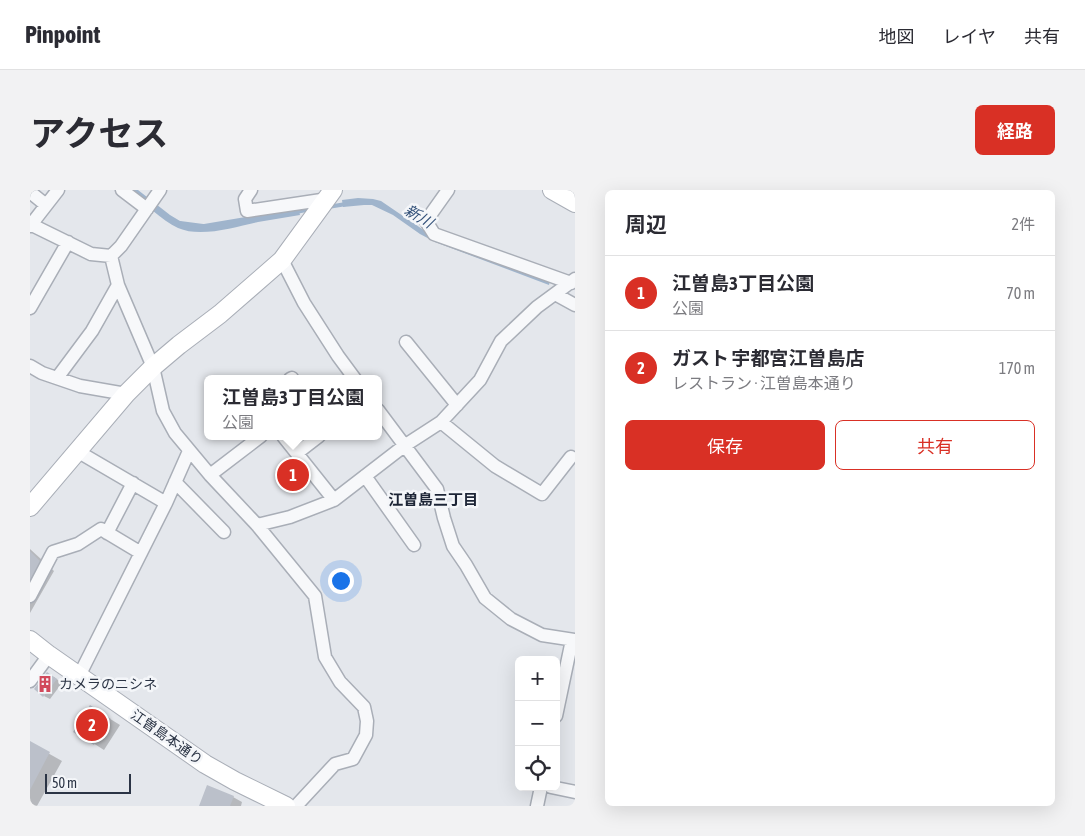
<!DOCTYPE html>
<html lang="ja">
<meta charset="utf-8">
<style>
body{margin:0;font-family:"Asap Condensed","Noto Sans JP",sans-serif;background:#f2f2f3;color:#2b2b33}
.controls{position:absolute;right:15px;bottom:15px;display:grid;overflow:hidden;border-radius:8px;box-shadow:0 5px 20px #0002}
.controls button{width:45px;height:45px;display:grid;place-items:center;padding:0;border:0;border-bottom:1px solid #e1e1e2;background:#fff;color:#2b2b33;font:25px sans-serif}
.scale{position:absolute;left:15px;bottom:12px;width:86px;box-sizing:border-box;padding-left:5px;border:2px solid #2b3445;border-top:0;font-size:14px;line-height:18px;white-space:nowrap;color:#2b3445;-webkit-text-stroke:4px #f4f6f9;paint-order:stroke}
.you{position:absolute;left:310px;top:390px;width:18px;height:18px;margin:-12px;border:4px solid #fff;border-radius:50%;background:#1a73e8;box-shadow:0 0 0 8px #1a73e833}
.badge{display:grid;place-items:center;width:32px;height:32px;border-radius:50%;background:#d93025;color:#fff;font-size:16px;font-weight:700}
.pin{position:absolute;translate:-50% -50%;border:2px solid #fff;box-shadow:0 1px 5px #0006}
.popup{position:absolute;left:174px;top:185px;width:178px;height:65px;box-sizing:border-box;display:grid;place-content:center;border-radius:8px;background:#fff;filter:drop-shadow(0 1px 4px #0005);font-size:16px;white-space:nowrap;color:#7c7c81}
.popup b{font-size:19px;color:#2b2b33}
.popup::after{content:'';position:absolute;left:50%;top:100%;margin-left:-10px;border:10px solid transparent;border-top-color:#fff}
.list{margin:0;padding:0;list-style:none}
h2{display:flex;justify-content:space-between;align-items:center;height:65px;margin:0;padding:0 20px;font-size:21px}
h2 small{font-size:16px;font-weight:400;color:#7c7c81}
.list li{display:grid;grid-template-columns:32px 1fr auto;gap:15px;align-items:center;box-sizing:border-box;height:75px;padding:0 20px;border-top:1px solid #e1e1e2}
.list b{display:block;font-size:19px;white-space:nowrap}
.list p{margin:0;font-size:16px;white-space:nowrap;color:#7c7c81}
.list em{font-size:16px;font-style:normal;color:#7c7c81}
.actions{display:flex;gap:10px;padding:15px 20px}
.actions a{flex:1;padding:11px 0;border:1px solid #d93025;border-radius:8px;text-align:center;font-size:18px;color:#d93025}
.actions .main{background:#d93025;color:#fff}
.icon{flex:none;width:28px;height:28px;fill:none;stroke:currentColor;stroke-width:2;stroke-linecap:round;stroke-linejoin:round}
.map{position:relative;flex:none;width:545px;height:616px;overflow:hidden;border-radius:8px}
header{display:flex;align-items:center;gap:30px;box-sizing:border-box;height:70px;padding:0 25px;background:#fff;border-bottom:1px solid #e1e1e2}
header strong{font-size:24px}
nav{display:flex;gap:28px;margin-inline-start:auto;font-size:18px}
.intro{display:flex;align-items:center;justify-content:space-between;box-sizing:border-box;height:120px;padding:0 30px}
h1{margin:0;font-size:35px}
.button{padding:12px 22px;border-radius:8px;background:#d93025;color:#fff;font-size:18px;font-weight:700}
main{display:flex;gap:30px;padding:0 30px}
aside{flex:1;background:#fff;border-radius:8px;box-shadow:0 5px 20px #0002}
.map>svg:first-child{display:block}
.green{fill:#c9d6c5}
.water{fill:#9fb4cc}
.shadow{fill:#0003}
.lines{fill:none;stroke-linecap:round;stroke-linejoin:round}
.stream{stroke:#9fb4cc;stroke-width:4}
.building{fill:#bbc0ca}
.street-casing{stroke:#a9aeb7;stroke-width:15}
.secondary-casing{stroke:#a9aeb7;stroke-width:20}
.street{stroke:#f7f8fa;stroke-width:12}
.secondary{stroke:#fff;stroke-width:18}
.labels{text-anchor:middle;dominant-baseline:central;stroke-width:5;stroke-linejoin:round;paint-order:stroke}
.poi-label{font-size:14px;fill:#2b3445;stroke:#f4f6f9;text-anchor:start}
.street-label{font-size:14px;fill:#2b3445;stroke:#f4f6f9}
.water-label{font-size:15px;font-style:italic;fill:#34527a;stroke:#f4f6f9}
.neighbourhood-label{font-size:15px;font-weight:bold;fill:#1d2536;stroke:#f4f6f9}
</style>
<header>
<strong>Pinpoint</strong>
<nav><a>地図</a><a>レイヤ</a><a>共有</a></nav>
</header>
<div class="intro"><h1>アクセス</h1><a class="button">経路</a></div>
<main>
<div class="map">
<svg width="545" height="616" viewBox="0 0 545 616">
<rect width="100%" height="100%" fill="#e4e7ec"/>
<path class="green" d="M264 269 279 289 263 303 247 281Z"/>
<path class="water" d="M99 0H108L140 25 150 31 158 35 164 36 174 34 268 18 270 25C256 27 242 30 228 32 204 37 171 48 148 38 132 31 114 12 99 0Z
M328 8 343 9 351 11 395 41 520 90 519 95 405 52 390 44 363 25 342 15H334L313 17 312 10Z"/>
<path class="shadow" d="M0 359 24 381 0 423Z
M24 487 32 493 20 509 14 506Z
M69 522 90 535 74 560 44 541Z
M0 553 32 571 7 616H0Z
M203 607 212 612 211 616H170Z"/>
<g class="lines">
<path class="stream" d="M298 17 316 14
M266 22 281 19
M150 33 173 36"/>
</g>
<path class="building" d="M0 361 12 373 0 394Z
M17 482 27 489 13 507 4 499Z
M60 515 81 529 64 555 43 542Z
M0 551 20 562 0 600Z
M177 595 204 606 200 616H169Z"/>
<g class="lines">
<g class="street-casing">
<path id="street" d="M92 0 117 19
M221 0 215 9 217 21 298 9
M418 0 396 31 404 44 541 93
M0 2 16 15
M0 36H4L61 64 81 66 91 56 130 0
M0 36 28 0
M81 66 88 95 123 177 133 221 145 243 180 285 227 335 285 406 295 467 310 492 334 517 337 531 336 545 323 569 305 574 266 616
M252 70 274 113 308 166 325 189
M525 104 545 115
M0 118 38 52
M376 152 427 215
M0 176 12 183 50 196 96 204
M27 188 62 141 88 95
M260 189 262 188
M348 220 407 299 414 328 423 356 436 375 455 408 481 429 512 445 545 450
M411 232 465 276 512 304 541 267
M253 246 304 310
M47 261 136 313
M267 263 289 246
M180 285 231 246
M335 286 384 355
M145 292 194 342
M227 335 260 327 304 310 374 256 411 232 450 190 471 151 507 117 545 89
M77 343 103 293
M0 406 23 362 48 354 71 339 111 363
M49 486 136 313 159 261
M0 491 19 465
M526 526 542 450
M521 597 545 602
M507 616 511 597"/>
</g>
<g class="secondary-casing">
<path id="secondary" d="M522 0 545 13
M0 317 96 204 123 177 149 155 190 124 252 70 303 0
M0 450 19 465 175 574 205 591 256 616"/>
</g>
<use href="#street" class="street"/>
<use href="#secondary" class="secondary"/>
</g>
<defs>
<g id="building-bare" transform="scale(1.35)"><path d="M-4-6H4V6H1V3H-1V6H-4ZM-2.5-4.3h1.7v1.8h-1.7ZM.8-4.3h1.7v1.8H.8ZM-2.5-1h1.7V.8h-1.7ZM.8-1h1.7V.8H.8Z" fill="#d1495b" stroke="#f4f6f9" stroke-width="2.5" paint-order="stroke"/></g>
</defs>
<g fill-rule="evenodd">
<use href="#building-bare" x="15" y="494"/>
</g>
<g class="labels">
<g class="poi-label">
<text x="29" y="494">カメラのニシネ</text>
</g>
<g class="street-label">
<text transform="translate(137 547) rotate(35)">江曽島本通り</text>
</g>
<g class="water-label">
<text transform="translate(389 26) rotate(31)">新川</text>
</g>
<g class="neighbourhood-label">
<text x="403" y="309">江曽島三丁目</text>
</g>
</g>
</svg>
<div class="controls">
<button>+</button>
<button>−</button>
<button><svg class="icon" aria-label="locate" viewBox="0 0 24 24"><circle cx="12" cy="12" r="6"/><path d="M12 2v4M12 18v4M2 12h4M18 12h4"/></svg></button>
</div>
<div class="scale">50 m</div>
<div class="you"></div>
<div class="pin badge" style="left:263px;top:285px">1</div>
<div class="popup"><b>江曽島3丁目公園</b>公園</div>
<div class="pin badge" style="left:62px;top:535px">2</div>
</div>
<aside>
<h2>周辺<small>2件</small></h2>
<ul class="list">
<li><span class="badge">1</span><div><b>江曽島3丁目公園</b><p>公園</p></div><em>70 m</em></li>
<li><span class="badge">2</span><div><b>ガスト 宇都宮江曽島店</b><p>レストラン · 江曽島本通り</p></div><em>170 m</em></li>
</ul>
<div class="actions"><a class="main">保存</a><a>共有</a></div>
</aside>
</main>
